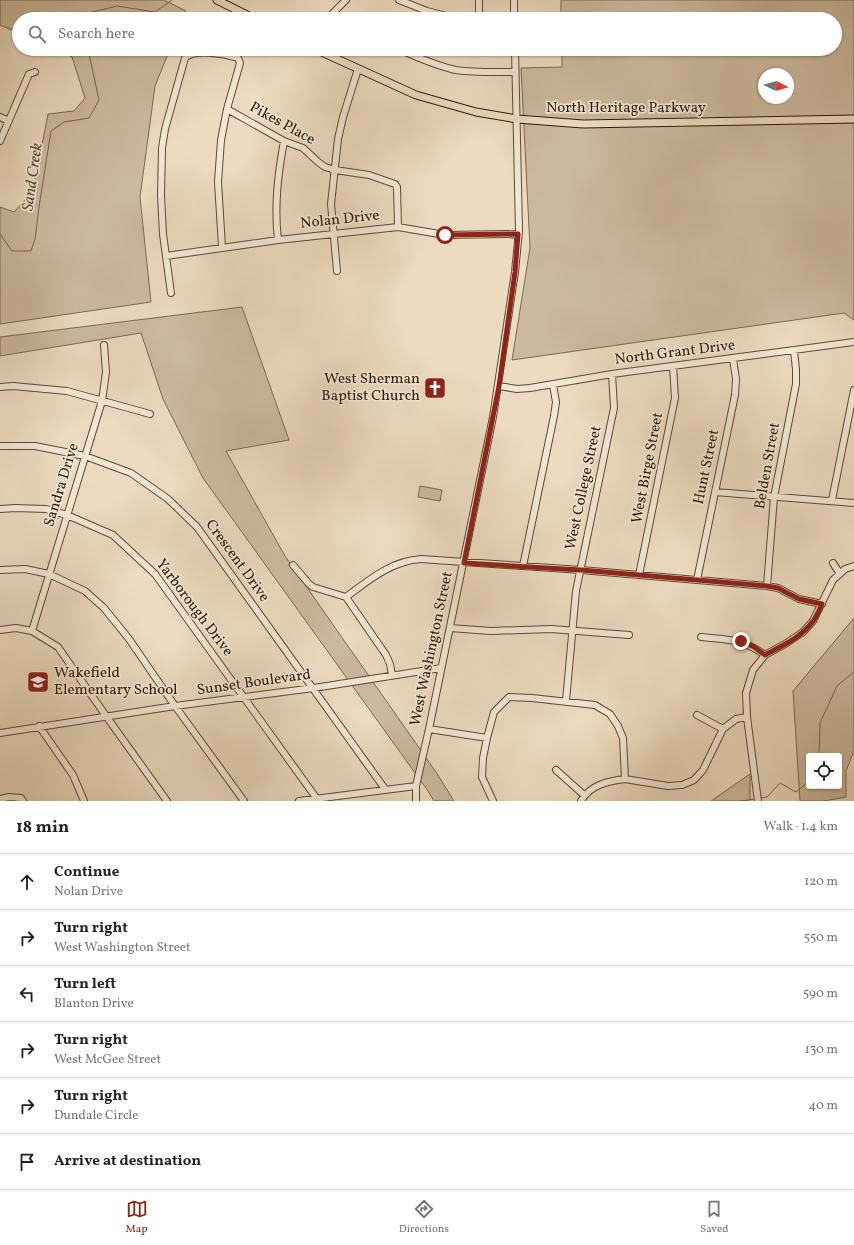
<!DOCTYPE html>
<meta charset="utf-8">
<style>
body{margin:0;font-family:Vollkorn,serif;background:#f2f2f2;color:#222}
.controls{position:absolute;right:12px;bottom:12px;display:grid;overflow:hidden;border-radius:4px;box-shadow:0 1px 3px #0004}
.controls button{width:36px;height:36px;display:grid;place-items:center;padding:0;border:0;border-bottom:1px solid #e0e0e0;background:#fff;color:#222;font:20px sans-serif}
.compass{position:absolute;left:758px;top:68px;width:36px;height:36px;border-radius:50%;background:#fff;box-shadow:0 1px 3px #0004;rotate:96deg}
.stop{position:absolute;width:12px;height:12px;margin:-9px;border:3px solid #8f2418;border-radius:50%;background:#fff}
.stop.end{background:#8f2418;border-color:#fff;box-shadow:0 1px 4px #0008}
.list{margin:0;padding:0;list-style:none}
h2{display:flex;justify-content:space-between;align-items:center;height:52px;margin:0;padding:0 16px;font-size:17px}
h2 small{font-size:13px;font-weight:400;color:#767676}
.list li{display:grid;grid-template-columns:26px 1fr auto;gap:12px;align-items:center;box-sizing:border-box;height:56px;padding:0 16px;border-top:1px solid #e0e0e0}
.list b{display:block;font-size:15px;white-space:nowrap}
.list p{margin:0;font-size:13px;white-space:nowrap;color:#767676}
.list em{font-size:13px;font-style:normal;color:#767676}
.icon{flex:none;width:22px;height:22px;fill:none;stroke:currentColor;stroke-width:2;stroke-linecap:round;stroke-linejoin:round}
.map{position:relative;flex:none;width:854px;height:801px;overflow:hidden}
.search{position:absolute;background:#fff;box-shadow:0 1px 3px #0004;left:12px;right:12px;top:12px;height:44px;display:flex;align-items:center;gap:10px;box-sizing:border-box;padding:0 14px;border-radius:22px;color:#767676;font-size:15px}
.sheet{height:388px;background:#fff}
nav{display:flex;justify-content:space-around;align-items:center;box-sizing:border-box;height:56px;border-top:1px solid #e0e0e0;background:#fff;font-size:11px;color:#767676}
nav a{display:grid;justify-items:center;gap:2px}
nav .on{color:#8f2418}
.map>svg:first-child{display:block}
.green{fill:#ccba9f;stroke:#7d6851;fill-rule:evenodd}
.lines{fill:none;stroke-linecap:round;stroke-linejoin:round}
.stream{stroke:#79644d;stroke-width:1}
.minor-casing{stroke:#5e4832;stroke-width:8}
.major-casing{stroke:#2e1703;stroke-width:9}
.minor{stroke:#f3e8d5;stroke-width:6}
.major{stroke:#ecdbbf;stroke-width:7}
.route{stroke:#8f2418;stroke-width:5}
.labels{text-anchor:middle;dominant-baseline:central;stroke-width:3.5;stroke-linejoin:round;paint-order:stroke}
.street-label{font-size:15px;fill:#2e1703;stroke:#f3e8d5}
.poi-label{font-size:15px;fill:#2e1703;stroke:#f3e8d5;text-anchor:end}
.water-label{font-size:16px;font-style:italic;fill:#604b35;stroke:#f3e8d5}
</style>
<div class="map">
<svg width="854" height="801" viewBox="0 0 854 801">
<rect width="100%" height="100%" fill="#ecdbbf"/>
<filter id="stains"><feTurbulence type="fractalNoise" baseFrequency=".005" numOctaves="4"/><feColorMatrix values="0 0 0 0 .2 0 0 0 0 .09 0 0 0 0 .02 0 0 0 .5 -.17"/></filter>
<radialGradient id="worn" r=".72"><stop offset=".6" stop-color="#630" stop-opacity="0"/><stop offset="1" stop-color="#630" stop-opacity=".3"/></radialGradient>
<path class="green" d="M0 0H164L186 11 182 19H19V33L0 25Z
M561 0H854V320L844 313 512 360 530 248 521 68 562 67V49H835V19H561ZM764 74H788V98H764Z
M55 49H170L155 86 140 197 151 302 0 324V207L14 212 33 191 48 114 74 111 85 98 72 57Z
M242 307 289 440 226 451 285 556 436 772 454 801H434L428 791 203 478 163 399 141 333 0 356V337Z
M420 486 442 490 440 501 418 497Z
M854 618V751L846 771V797L824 801H800L793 691ZM809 756H839V786H809Z
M750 774V801H711Z"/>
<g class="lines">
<path class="stream" d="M89 19 92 12 117 6 155 12 172 0
M0 234 12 251H31L35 239 39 207 51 131 64 122 89 118 99 100 88 49
M819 756 820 723 837 686 854 672
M759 798 767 797 780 783 796 792 809 781
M741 801 754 799"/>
<g class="minor-casing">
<path id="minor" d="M399 0 427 11 458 19
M331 15 346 0
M479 19V0
M514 19V0
M398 49C417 57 436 66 456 70 476 73 495 72 515 72
M227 109 284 141 303 148 318 162 325 167 335 170 369 175 395 184 397 187 398 227
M0 117 9 121
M0 141 29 74 35 72
M278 240C274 206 278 174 284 141
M166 256 278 240 398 227 445 235 518 234
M337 271 331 204 338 139 343 117 358 69
M171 293 163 234 161 196 162 148 165 129 185 58C195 48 225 54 238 58L240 63 227 109 221 140 218 182 222 247
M499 386 517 389 530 388 612 374 854 342
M0 387 13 386 67 391 150 414
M0 446H35L85 456 131 473 168 499 197 527 385 789
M715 492 854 503
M832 500 854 390
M0 509 15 508 46 509 67 515 113 535 155 574 317 799
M833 563 840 574
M293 565 309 584 313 587 346 597
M523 566 554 416 556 402 553 385
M0 570 25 569 49 574 85 591 104 608 129 639 175 706 244 801
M639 575 675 398 673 366
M697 580 735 395 736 379 733 359
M767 586 774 497 796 384V369L794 351
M346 597C369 580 391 561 421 559L581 570 767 586 778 588 799 599 822 604
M346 597 386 655 390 664 392 675
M450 628 491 631 551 629 629 635
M0 630 16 628 32 631 58 647 106 716 167 801
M32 631 102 401 106 372 104 345
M701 637C727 640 742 638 765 655
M566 701 576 591 614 408 612 374
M697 715 723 729
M39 726 73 775 84 801
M429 729 487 738
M0 733 175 706 314 688 441 668
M556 770 584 795
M625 779 668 786 682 785 694 780 703 770 723 729 736 719 747 717
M0 799 9 797 21 798 23 801
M299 801 416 786
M416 801V786L429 729 493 417 515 272 519 231 515 49
M493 801 482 777 483 758 487 738 494 712 509 697 532 698 595 705 610 714 618 726 623 738 625 779C608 781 590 785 581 801
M758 801 747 717 746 693 753 670 765 655 785 644 803 632 813 621 833 580 845 569 854 566"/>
</g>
<g class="major-casing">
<path id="major" d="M217 0 255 19
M315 49 416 95 476 112 517 119 583 124 854 119"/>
</g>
<use href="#minor" class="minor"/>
<use href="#major" class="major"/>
</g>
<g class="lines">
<path class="route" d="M445 235 518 234 515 272 499 386 464 563 581 570 767 586 778 588 799 599 822 604C819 610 817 616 813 621 802 637 782 646 765 655L754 647 741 641"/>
</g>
<defs>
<g id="church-square" transform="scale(1.15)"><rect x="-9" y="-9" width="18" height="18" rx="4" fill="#8f2418" stroke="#f3e8d5"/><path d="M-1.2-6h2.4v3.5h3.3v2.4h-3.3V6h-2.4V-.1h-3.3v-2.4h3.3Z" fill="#fff"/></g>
<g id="school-square" transform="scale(1.15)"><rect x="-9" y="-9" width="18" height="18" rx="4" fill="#8f2418" stroke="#f3e8d5"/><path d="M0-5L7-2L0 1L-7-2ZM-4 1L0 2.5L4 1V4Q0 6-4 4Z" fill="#fff"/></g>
</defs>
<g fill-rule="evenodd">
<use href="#church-square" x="435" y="388"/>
<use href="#school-square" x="38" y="682"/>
</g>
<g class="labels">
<g class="street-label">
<text x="626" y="108">North Heritage Parkway</text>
<text transform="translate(282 124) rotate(29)">Pikes Place</text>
<text transform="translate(340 220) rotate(-6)">Nolan Drive</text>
<text transform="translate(675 353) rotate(-7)">North Grant Drive</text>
<text transform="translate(768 466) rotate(-80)">Belden Street</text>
<text transform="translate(707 467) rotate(-78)">Hunt Street</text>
<text transform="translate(648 468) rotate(-79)">West Birge Street</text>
<text transform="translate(62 485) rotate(-73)">Sandra Drive</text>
<text transform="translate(584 488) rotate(-78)">West College Street</text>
<text transform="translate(237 561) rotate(54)">Crescent Drive</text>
<text transform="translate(194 608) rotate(53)">Yarborough Drive</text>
<text transform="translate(432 649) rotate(-78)">West Washington Street</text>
<text transform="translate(254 683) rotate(-8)">Sunset Boulevard</text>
</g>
<g class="poi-label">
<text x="420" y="379">West Sherman<tspan x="420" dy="17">Baptist Church</tspan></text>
<text x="54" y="673" text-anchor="start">Wakefield<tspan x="54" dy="17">Elementary School</tspan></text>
</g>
<g class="water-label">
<text transform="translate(33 177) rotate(-82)">Sand Creek</text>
</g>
</g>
<rect width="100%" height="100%" filter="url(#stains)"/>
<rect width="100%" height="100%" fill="url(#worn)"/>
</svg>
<div class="controls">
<button><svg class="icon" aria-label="locate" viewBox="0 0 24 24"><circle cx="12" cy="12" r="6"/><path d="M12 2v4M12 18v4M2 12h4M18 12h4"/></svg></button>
</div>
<svg class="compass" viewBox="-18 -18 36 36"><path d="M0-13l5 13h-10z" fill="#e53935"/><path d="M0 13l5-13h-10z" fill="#767676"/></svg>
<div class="stop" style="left:445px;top:235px"></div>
<div class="stop end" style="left:741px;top:641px"></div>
<div class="search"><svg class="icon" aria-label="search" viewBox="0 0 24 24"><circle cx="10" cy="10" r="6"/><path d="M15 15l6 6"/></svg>Search here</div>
</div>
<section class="sheet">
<h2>18 min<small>Walk · 1.4 km</small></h2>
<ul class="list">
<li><svg class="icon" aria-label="ahead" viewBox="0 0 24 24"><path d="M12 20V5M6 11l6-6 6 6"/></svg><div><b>Continue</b><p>Nolan Drive</p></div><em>120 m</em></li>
<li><svg class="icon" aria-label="right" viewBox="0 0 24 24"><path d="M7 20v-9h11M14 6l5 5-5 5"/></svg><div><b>Turn right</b><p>West Washington Street</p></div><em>550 m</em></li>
<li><svg class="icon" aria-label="left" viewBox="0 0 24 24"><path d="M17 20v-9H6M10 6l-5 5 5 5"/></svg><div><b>Turn left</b><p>Blanton Drive</p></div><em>590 m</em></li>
<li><svg class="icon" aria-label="right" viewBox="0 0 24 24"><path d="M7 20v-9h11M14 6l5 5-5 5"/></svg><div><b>Turn right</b><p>West McGee Street</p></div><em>130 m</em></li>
<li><svg class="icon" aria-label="right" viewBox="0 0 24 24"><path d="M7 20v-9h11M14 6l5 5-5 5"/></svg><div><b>Turn right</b><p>Dundale Circle</p></div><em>40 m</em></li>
<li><svg class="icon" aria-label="arrive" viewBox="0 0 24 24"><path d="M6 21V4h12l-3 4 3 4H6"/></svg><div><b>Arrive at destination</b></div></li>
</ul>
</section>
<nav>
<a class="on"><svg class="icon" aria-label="map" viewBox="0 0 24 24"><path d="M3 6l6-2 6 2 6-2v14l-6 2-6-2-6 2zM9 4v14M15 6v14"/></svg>Map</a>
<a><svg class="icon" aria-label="directions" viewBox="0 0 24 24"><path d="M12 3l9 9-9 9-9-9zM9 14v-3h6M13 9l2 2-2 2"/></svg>Directions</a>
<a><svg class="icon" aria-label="saved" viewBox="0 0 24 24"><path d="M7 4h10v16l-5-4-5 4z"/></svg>Saved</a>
</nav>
